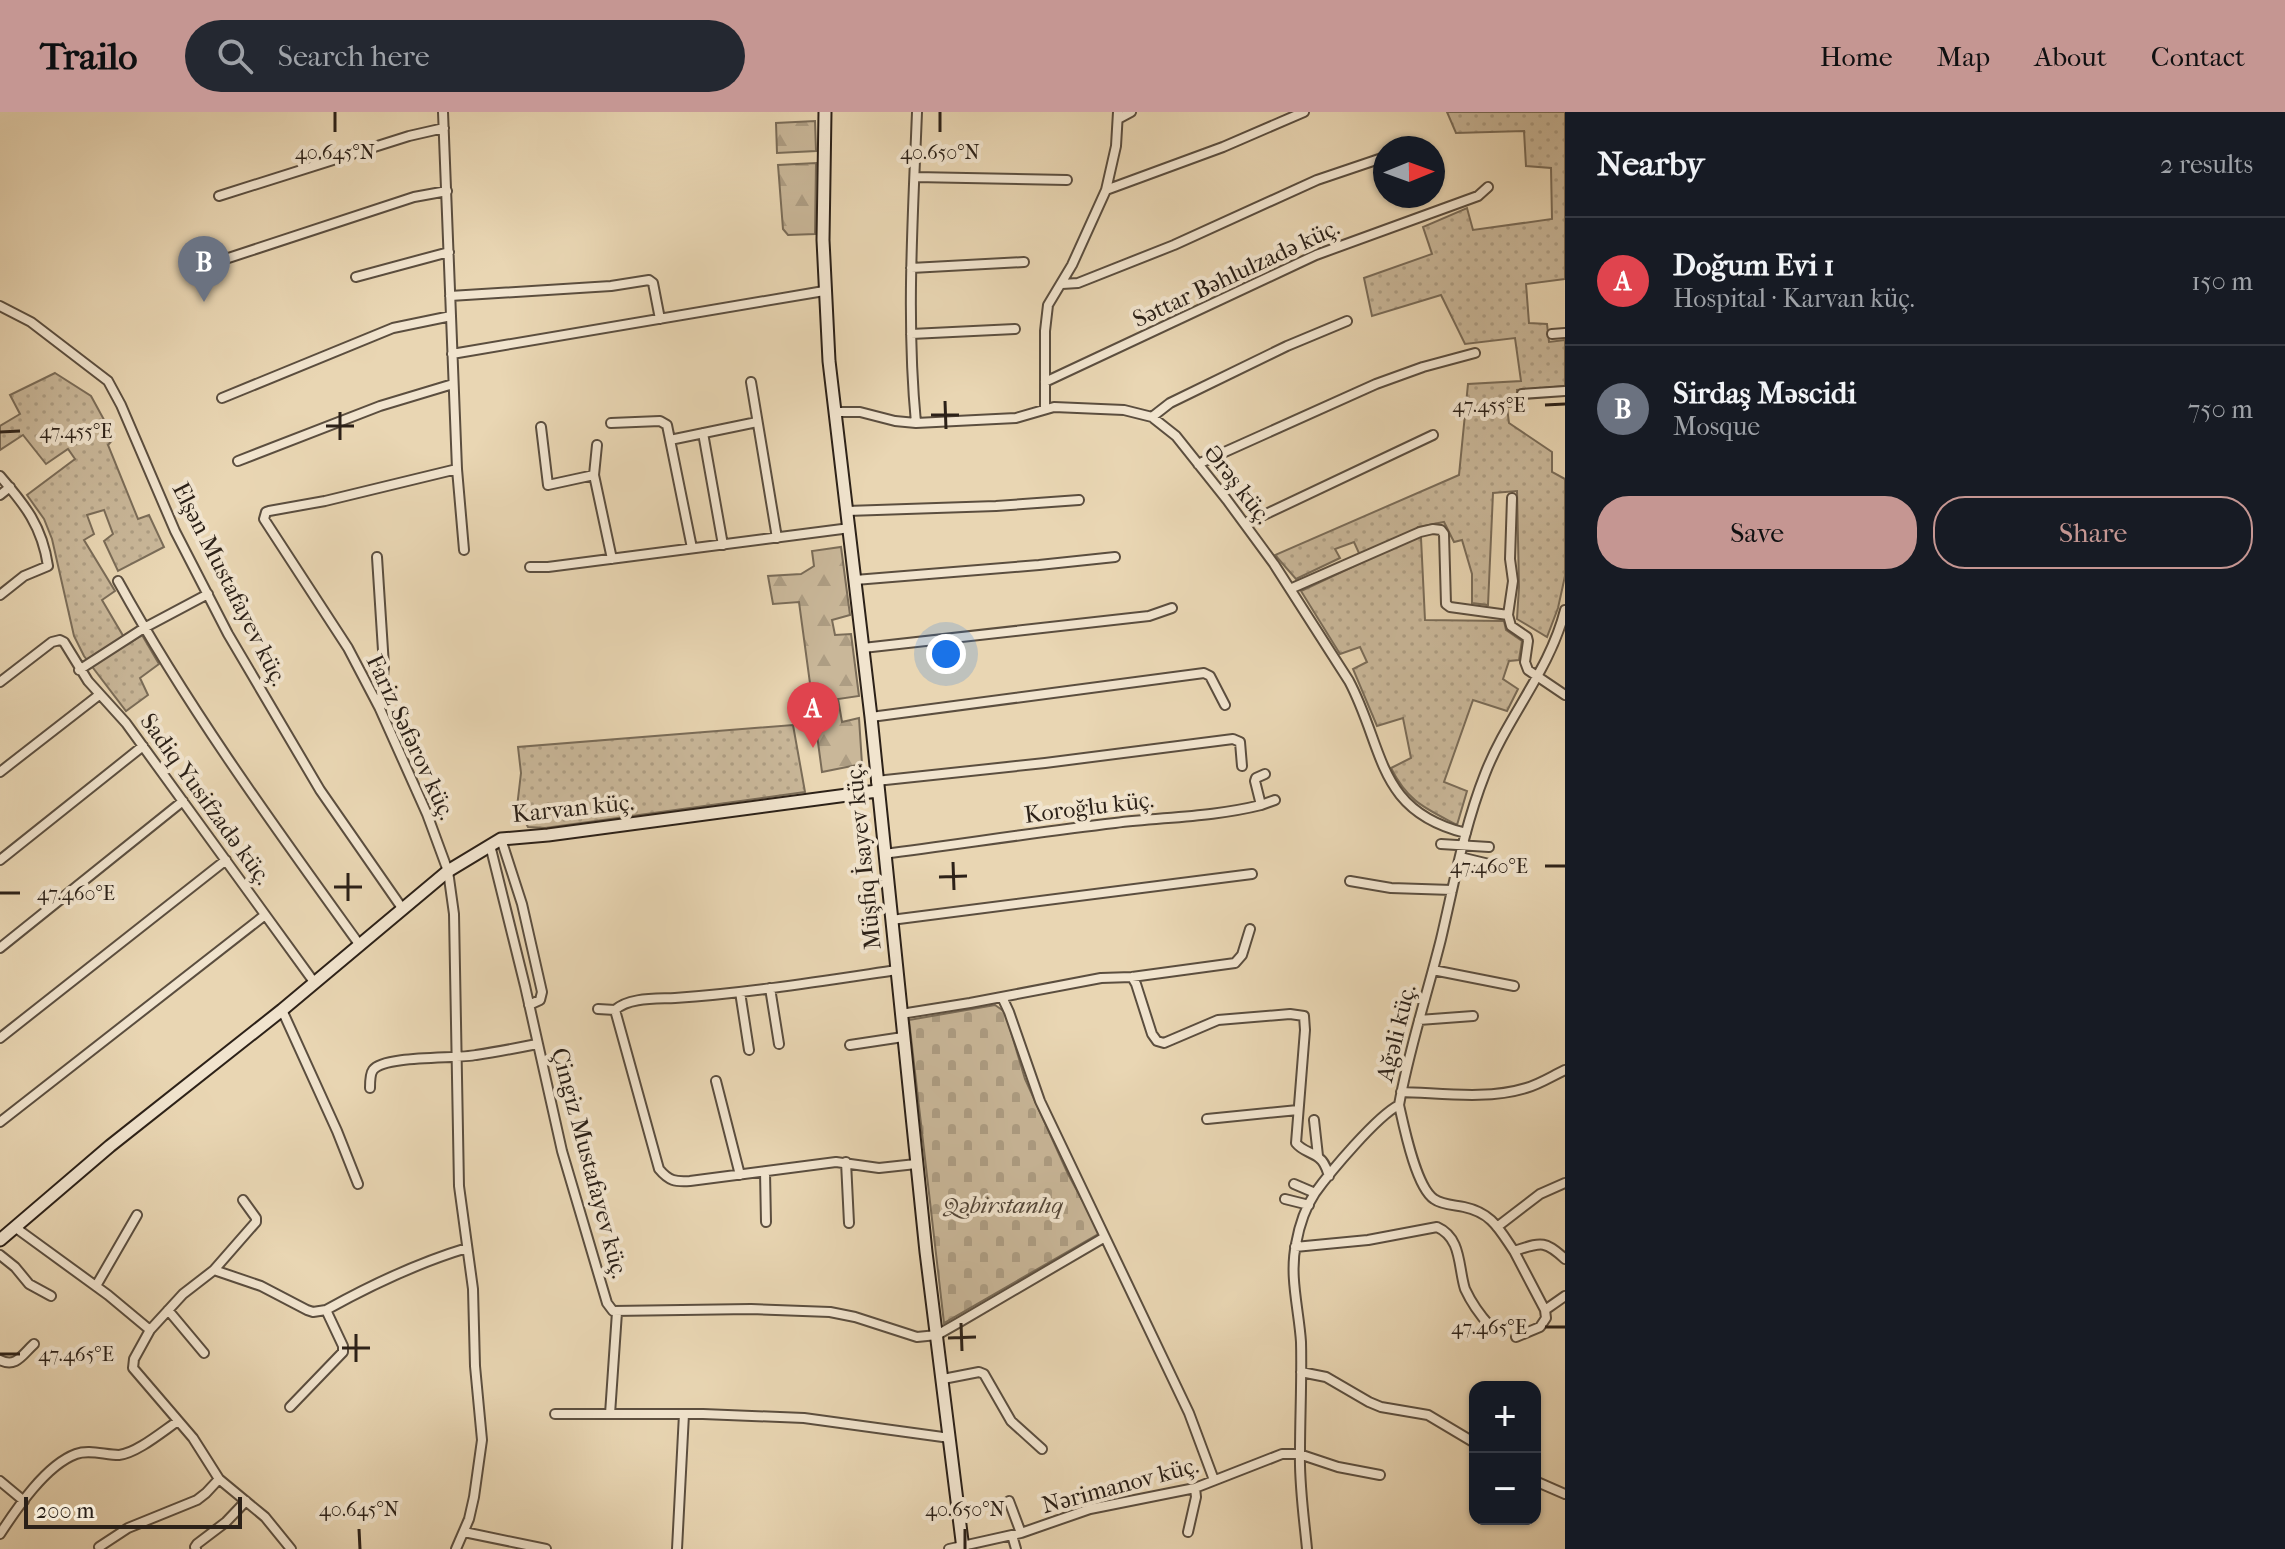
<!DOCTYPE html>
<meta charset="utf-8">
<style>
body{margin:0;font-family:"IM FELL French Canon",serif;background:#242831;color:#f1f3f6}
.controls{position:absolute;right:24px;bottom:24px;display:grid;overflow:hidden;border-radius:16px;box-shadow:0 2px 6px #0004}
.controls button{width:72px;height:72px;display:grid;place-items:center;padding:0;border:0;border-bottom:2px solid #363941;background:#171b24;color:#f1f3f6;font:40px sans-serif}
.compass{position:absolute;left:1373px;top:24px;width:72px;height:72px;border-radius:50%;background:#171b24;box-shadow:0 2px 6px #0004;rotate:89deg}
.scale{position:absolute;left:24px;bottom:20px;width:218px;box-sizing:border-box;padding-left:8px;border:4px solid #2c2118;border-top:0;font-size:22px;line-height:28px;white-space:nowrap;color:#2c2118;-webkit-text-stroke:6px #f1e4ce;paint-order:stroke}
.you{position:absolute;left:946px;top:542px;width:28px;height:28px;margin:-20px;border:6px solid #fff;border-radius:50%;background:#1a73e8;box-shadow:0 0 0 12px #1a73e833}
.badge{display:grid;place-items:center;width:52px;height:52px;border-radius:50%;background:#c59692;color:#fff;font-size:26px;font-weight:700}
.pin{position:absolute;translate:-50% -66px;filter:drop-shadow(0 2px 4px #0008)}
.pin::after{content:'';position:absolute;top:42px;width:28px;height:24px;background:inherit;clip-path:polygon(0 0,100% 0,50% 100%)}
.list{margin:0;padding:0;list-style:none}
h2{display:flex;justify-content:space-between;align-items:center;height:104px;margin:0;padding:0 32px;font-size:34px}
h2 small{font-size:26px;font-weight:400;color:#9ea1a6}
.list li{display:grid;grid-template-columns:52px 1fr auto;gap:24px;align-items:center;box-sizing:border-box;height:128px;padding:0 32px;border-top:2px solid #363941}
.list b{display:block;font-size:30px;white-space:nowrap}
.list p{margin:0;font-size:26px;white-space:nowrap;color:#9ea1a6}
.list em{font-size:26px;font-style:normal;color:#9ea1a6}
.actions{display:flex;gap:16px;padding:24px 32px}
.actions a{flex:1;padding:18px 0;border:2px solid #c59692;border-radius:32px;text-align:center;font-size:28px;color:#c59692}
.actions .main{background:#c59692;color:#111}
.icon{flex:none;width:44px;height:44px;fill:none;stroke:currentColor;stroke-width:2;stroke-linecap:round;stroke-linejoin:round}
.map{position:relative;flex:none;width:1565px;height:1437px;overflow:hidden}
header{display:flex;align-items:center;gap:48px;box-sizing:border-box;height:112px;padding:0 40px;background:#c59692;color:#111}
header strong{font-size:38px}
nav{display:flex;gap:44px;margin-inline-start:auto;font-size:28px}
.search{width:560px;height:72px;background:#242831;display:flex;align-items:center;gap:20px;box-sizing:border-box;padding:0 28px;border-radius:44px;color:#9ea1a6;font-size:30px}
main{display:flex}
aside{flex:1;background:#171b24}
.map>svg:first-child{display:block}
.green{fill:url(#green-dots);stroke:#7a6c58;stroke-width:2}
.forest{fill:url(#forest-firs);stroke:#7a6c58;stroke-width:2}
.cemetery{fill:url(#cemetery-stones);stroke:#7a6c58;stroke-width:2}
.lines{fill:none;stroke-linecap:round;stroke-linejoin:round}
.street-casing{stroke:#5b4e3f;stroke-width:12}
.secondary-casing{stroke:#2c2118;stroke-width:15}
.street{stroke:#f1e4ce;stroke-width:8}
.secondary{stroke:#f1e4ce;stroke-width:11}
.ticks{fill:none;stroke:#2c2118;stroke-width:3}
.labels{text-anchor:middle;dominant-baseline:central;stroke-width:8;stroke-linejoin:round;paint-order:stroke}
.street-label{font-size:24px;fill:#2c2118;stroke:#f1e4ce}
.park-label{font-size:24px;font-style:italic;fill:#534638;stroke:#f1e4ce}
.ticks-label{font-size:20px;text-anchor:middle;fill:#2c2118;stroke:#f1e4ce;stroke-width:8;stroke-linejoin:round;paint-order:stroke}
</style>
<header>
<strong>Trailo</strong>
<div class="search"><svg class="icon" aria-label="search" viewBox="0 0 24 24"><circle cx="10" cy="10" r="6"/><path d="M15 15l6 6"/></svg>Search here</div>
<nav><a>Home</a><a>Map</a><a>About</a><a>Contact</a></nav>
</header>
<main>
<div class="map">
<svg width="1565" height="1437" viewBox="0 0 1565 1437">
<defs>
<pattern id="green-dots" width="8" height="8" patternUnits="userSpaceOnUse" patternTransform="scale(2)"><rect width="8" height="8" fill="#c9b799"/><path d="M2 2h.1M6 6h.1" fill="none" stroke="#ad9d83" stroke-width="1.8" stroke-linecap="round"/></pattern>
<pattern id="forest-firs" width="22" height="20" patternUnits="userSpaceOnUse" patternTransform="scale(2)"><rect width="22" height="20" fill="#c9b799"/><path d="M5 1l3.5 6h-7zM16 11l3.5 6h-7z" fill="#ad9d83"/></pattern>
<pattern id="cemetery-stones" width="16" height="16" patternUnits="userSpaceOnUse" patternTransform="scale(2)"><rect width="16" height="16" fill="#c9b799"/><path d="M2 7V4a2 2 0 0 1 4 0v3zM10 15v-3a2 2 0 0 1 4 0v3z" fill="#ad9d83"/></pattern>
</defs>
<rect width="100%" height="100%" fill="#e9d6b3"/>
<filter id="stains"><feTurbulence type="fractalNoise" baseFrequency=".0025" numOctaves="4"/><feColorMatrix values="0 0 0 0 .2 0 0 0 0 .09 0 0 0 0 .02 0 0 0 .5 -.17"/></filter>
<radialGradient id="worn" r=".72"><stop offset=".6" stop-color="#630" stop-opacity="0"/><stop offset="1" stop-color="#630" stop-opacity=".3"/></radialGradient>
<path class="green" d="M1447 0H1565V167L1526 172 1529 211 1547 212 1549 230 1565 228V274L1517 278 1518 294 1507 295 1509 311 1552 340V360L1565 367V464L1558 496 1547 525 1517 507 1519 475 1517 379 1493 381 1488 493 1472 491V462L1462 428 1454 430 1444 410 1418 415 1421 426 1425 508 1504 509 1506 518 1522 529 1519 548 1509 549 1503 567 1518 577 1507 599 1473 588 1444 670 1467 679 1457 713C1425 696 1408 690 1391 656L1411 646 1403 606 1377 614 1353 557 1367 550 1360 535 1340 542 1301 479 1363 450 1354 430 1335 437 1340 446 1296 467 1275 443 1459 363 1468 272 1521 269 1515 226 1465 232 1441 183 1372 204 1364 166 1432 142 1423 115 1467 96 1473 118 1552 107 1551 56 1526 54 1524 19 1456 21Z
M55 261 91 284 114 326 108 333 138 407 149 403 164 435 118 459 104 429 113 422 104 398 87 403 94 422 84 428 115 479 102 488 128 532 142 523 159 552 140 566 148 583 126 599 84 544 74 524 52 427 44 407 27 383 75 347 68 337 46 352 23 323 0 338V314L20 302 10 283Z
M793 613 805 680 545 716 528 715 517 695 521 661 518 635Z"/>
<path class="forest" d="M815 9 816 39 777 41 776 11Z
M816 51 815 122 788 123 783 117 778 53Z
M841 435 850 503 832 508 835 523 851 522 859 584 838 587 842 610 859 606 862 652 822 660 799 490 773 492 768 464 801 462 814 454 812 439Z"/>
<path class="cemetery" d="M995 893 1005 900 1025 967 1068 1062 1100 1121 944 1211 909 908Z"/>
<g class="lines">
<g class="street-casing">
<path id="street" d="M443 0 457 357 325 389 269 399 266 400 264 407 348 536 380 597 427 702 448 759 454 802 459 1074 473 1177 475 1254 482 1328 474 1385 469 1407 456 1437
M1118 7 1131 0
M915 65 1067 68
M1106 78 1223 35 1304 0
M219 84 409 24 444 16
M201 155 414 85 447 79
M911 156 1024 150
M356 165 449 140
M1062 172 1078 171 1174 133 1317 68 1385 45
M450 184 611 174 649 168 653 171 660 207
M0 194 31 210 108 269 121 293 175 419 228 522 320 678 402 796
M911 222 1015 217
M1552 222 1565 221
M452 242 824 179
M751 270 777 426
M1045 270 1316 143 1478 84 1488 75
M1522 282 1565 279
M222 286 393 216 451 204
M1045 297V219L1048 193 1072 153 1106 78 1116 34 1118 0
M835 300H860L895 309 916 311 1016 306 1054 295 1124 298 1152 305 1176 324 1227 388 1274 452 1349 569C1385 637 1376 699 1466 721
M1152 305 1170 291 1287 234 1347 209
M611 311 660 309 667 313 692 436
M916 311C906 207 913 104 917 0
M541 315 548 373 594 363 612 447
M703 321 723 433
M670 328 757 310
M238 349 380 294 453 272
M1198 352 1376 272 1423 255 1475 241
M457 357 464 438
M594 363 597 333
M0 364C25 393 42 414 48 454L24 464 0 483
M0 383 10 375
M1512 386 1510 447 1513 469 1508 503 1511 514 1527 525 1528 529 1525 550 1528 558 1565 583
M847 399 996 394 1079 388
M1245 412 1433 323
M377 445 384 554 380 597
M530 455H548L850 416
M855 468 1039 453 1115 445
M118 469C188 596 274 714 359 832
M1290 477 1420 420 1433 417 1441 418 1444 422 1446 492 1450 495 1508 503
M863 536 1149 504 1172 496
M79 558 144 516 208 482
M0 570 52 530 60 528 64 530 88 569 126 611 314 870
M871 605 1204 561 1210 564 1225 593
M0 660 99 583
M876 669 1045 651 1233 627 1240 630 1242 654
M1261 693 1275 688
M501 727 522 792 542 880 540 888 529 893
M1441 732 1489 735
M490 733 525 874 562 1039 607 1191 613 1199 751 1197 830 1200 855 1205 917 1225 937 1223 958 1211 1105 1125
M884 742C961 732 1038 720 1115 711 1164 705 1213 705 1261 693L1255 669 1256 666 1265 662
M1460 745 1489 752
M0 748 143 634
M1350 769 1391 776 1452 778
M891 808 1252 762
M0 836 183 689
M897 858C823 869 749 881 675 886 657 887 629 885 615 898L659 1057C669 1069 675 1070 690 1069L836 1050 879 1056 916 1052
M1433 858 1514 874
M1132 865 1136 872 1152 922 1157 929 1164 931 1218 908 1290 902 1304 904 1305 918 1296 1031C1302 1039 1312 1040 1319 1046 1325 1050 1327 1058 1329 1064
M770 876 779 932
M740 880 749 938
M1002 885 1009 900 1040 989 1189 1301 1214 1368
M598 897 615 898
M282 898 337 1019 358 1072
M901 902 970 891 1101 866 1132 865 1235 851 1242 843 1250 817
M1419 908 1473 904
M0 926 226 748
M850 933 903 925
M716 969 740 1063
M370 976C370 971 370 962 373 958 384 943 457 947 476 943 496 940 517 936 537 932
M1401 980C1441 981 1487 988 1526 976 1540 972 1552 964 1565 958
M1399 993C1404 1015 1416 1075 1434 1087 1442 1093 1455 1093 1464 1095 1492 1101 1499 1117 1514 1139 1540 1131 1544 1127 1565 1147
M1207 1007 1298 998
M1314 1008 1318 1044
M0 1010 265 803
M846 1050 849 1111
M765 1060 766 1110
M1294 1072 1315 1081
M1285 1087 1309 1093
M1497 1115 1540 1082 1565 1071
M16 1116 108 1183 150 1218 134 1247 133 1256 193 1326 219 1367 265 1405 291 1437
M1295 1135 1368 1128 1437 1115C1462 1126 1458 1155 1465 1177 1471 1190 1480 1203 1490 1214
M1514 1139 1545 1198 1546 1206 1540 1215 1516 1225
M0 1143 15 1155 29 1172 51 1184
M214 1158 256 1110V1106L243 1088
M96 1174 137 1103
M168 1198 204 1241
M1545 1198 1565 1184
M150 1218 183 1182 214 1158 261 1174 307 1198 313 1200 326 1198C371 1173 417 1151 467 1136
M0 1248C16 1256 22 1243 34 1232
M1301 1260 1326 1265 1369 1290 1381 1295 1428 1303 1475 1331
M943 1267 979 1260 984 1262 1011 1309 1042 1337
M290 1295 343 1240V1234L326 1198
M555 1302H703L804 1306 950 1326
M610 1302 617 1200
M0 1369 24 1389
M1535 1369 1565 1382
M1009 1389 1021 1421
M464 1420 546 1437
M1188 1420 1196 1385 1195 1376
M0 1422C17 1396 46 1353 76 1342 89 1337 105 1343 119 1343 137 1341 163 1319 178 1309
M1012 1423 1016 1437
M99 1435 128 1416 197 1388 206 1381 219 1367
M196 1437 195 1435 197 1432 226 1410 246 1389
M677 1437 684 1302
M949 1437 1021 1421 1090 1397 1195 1376 1282 1342H1299L1338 1355 1380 1363
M1307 1437C1304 1405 1299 1372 1300 1340 1300 1303 1302 1266 1301 1230 1299 1198 1289 1164 1296 1132 1299 1115 1305 1096 1315 1081 1330 1060 1377 1004 1399 993 1409 937 1427 883 1441 827 1454 772 1464 715 1485 662 1507 605 1550 558 1565 498"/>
</g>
<g class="secondary-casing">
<path id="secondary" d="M825 0 823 128 829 249 871 605 926 1140 963 1437
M0 1128 110 1034 282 898 448 759 501 727 548 723 877 679"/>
</g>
<use href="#street" class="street"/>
<use href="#secondary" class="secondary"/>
</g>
<path class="ticks" d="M335 0V20M940 0V20M945 289 946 317M1545 293 1565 292M340 300V328M931 303H959M326 314H354M0 320 20 319M953 750 954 778M1545 754H1565M348 761V789M939 765 967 764M334 775H362M0 781H20M961 1211 962 1239M1545 1215H1565M356 1222V1250M948 1226 976 1225M342 1236H370M0 1242H20M359 1417 360 1437M965 1417V1437"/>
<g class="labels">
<g class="street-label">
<text transform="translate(1236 161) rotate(-25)">Səttar Bəhlulzadə küç.</text>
<text transform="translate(1238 372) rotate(52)">Ərəş küç.</text>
<text transform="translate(230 472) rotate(63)">Elşən Mustafayev küç.</text>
<text transform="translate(411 625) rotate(65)">Fariz Səfərov küç.</text>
<text transform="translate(206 687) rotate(54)">Sadiq Yusifzadə küç.</text>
<text transform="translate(1089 695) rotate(-7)">Koroğlu küç.</text>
<text transform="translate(573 696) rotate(-6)">Karvan küç.</text>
<text transform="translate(863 745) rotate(-96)">Müşfiq İsayev küç.</text>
<text transform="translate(1396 921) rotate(-76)">Ağəli küç.</text>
<text transform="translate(590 1051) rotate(75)">Çingiz Mustafayev küç.</text>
<text transform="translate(1120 1373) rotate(-15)">Nərimanov küç.</text>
</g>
<g class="park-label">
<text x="1003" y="1093">Qəbirstanlıq</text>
</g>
</g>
<g class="ticks-label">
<text x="335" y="47">40.645°N</text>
<text x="940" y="47">40.650°N</text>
<text x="1489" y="300">47.455°E</text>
<text x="76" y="326">47.455°E</text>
<text x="1489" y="761">47.460°E</text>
<text x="76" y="788">47.460°E</text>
<text x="1489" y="1222">47.465°E</text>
<text x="76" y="1249">47.465°E</text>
<text x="359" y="1404">40.645°N</text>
<text x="965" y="1404">40.650°N</text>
</g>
<rect width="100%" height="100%" filter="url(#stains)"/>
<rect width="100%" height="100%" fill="url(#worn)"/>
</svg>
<div class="controls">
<button>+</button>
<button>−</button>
</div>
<svg class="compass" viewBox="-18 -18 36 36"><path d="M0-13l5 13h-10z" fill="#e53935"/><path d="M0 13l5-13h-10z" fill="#9ea1a6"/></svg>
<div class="scale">200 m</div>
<div class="you"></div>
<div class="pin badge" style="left:813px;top:636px;background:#e0444e">A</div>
<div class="pin badge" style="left:204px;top:190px;background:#6b7280">B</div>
</div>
<aside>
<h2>Nearby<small>2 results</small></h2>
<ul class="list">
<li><span class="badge" style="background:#e0444e">A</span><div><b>Doğum Evi 1</b><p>Hospital · Karvan küç.</p></div><em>150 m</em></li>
<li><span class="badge" style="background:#6b7280">B</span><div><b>Sirdaş Məscidi</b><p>Mosque</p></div><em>750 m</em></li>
</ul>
<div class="actions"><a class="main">Save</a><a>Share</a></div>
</aside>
</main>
